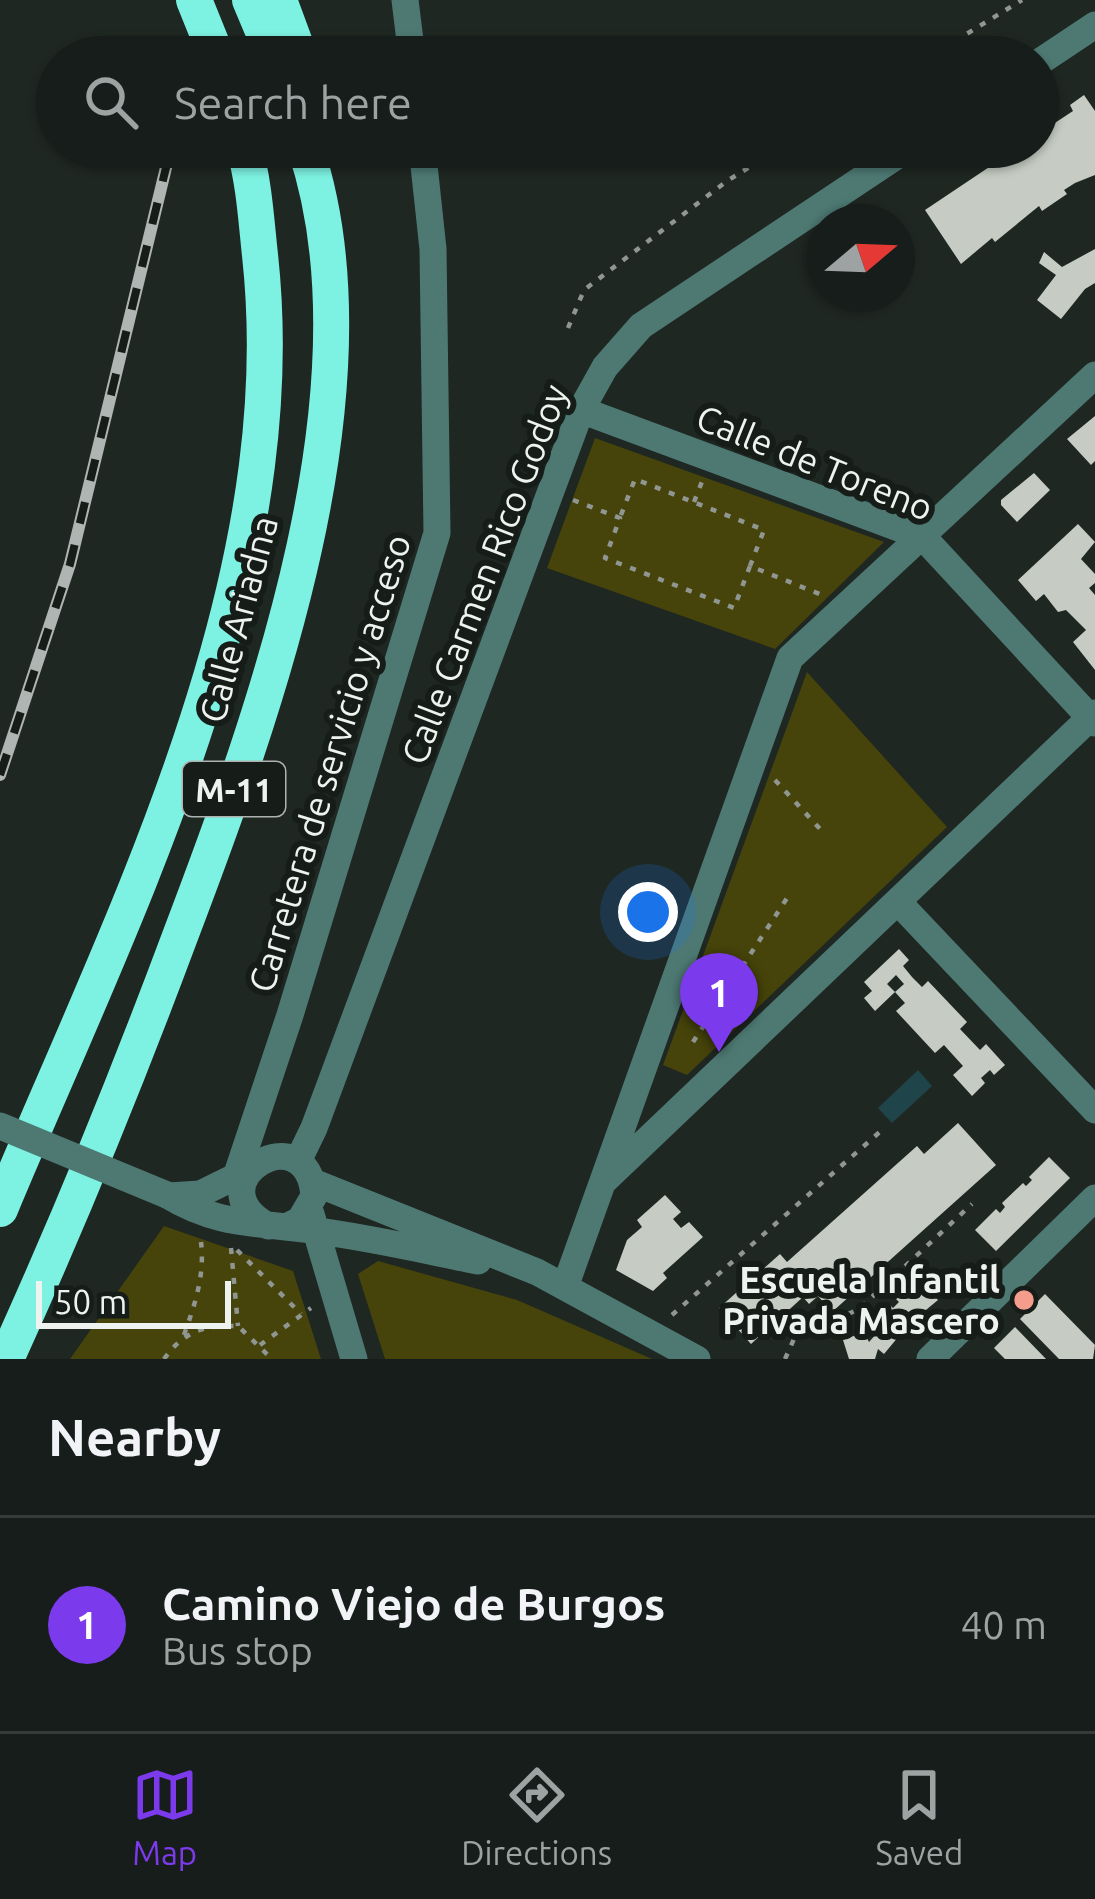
<!DOCTYPE html>
<style>
body{margin:0;font-family:Ubuntu,sans-serif;background:#242a27;color:#f1f3f6}
.compass{position:absolute;left:807px;top:204px;width:108px;height:108px;border-radius:50%;background:#171d1a;box-shadow:0 3px 9px #0004;rotate:71deg}
.scale{position:absolute;left:36px;bottom:30px;width:195px;box-sizing:border-box;padding-left:12px;border:6px solid #eef3f0;border-top:0;font-size:33px;line-height:42px;white-space:nowrap;color:#eef3f0;-webkit-text-stroke:9px #161d19;paint-order:stroke}
.you{position:absolute;left:648px;top:912px;width:42px;height:42px;margin:-30px;border:9px solid #fff;border-radius:50%;background:#1a73e8;box-shadow:0 0 0 18px #1a73e833}
.badge{display:grid;place-items:center;width:78px;height:78px;border-radius:50%;background:#7c3aed;color:#fff;font-size:39px;font-weight:700}
.pin{position:absolute;translate:-50% -99px;filter:drop-shadow(0 3px 6px #0008)}
.pin::after{content:'';position:absolute;top:63px;width:42px;height:36px;background:inherit;clip-path:polygon(0 0,100% 0,50% 100%)}
.list{margin:0;padding:0;list-style:none}
h2{display:flex;justify-content:space-between;align-items:center;height:156px;margin:0;padding:0 48px;font-size:51px}
h2 small{font-size:39px;font-weight:400;color:#9ea2a2}
.list li{display:grid;grid-template-columns:78px 1fr auto;gap:36px;align-items:center;box-sizing:border-box;height:216px;padding:0 48px;border-top:3px solid #363b39}
.list b{display:block;font-size:45px;white-space:nowrap}
.list p{margin:0;font-size:39px;white-space:nowrap;color:#9ea2a2}
.list em{font-size:39px;font-style:normal;color:#9ea2a2}
.icon{flex:none;width:66px;height:66px;fill:none;stroke:currentColor;stroke-width:2;stroke-linecap:round;stroke-linejoin:round}
.map{position:relative;flex:none;width:1095px;height:1359px;overflow:hidden}
.search{position:absolute;background:#171d1a;box-shadow:0 3px 9px #0004;left:36px;right:36px;top:36px;height:132px;display:flex;align-items:center;gap:30px;box-sizing:border-box;padding:0 42px;border-radius:66px;color:#9ea2a2;font-size:45px}
.sheet{height:372px;background:#171d1a}
nav{display:flex;justify-content:space-around;align-items:center;box-sizing:border-box;height:168px;border-top:3px solid #363b39;background:#171d1a;font-size:33px;color:#9ea2a2}
nav a{display:grid;justify-items:center;gap:6px}
nav .on{color:#7c3aed}
.map>svg:first-child{display:block}
.green{fill:#46440a}
.water{fill:#1f444a}
.building{fill:#c6ccc3}
.lines{fill:none;stroke-linecap:round;stroke-linejoin:round}
.path{stroke:#909793;stroke-width:4.5;stroke-dasharray:6 9;stroke-linecap:butt}
.minor{stroke:#4e7973;stroke-width:27}
.highway{stroke:#7df2e2;stroke-width:36}
.rail-casing{stroke:#afb5b2;stroke-width:12}
.rail{stroke:#161d19;stroke-width:8;stroke-dasharray:22;stroke-linecap:butt}
.minor-bridge{stroke:#4e7973;stroke-width:27}
.poi-dot{fill:#f49d8d;stroke:#161d19;stroke-width:4.5}
.labels{text-anchor:middle;dominant-baseline:central;stroke-width:12;stroke-linejoin:round;paint-order:stroke}
.shield{fill:#161d19;stroke:#adb3b0;stroke-width:3}
.shield-label{font-size:33px;font-weight:bold;fill:#eef3f0}
.street-label{font-size:36px;fill:#eef3f0;stroke:#161d19}
.poi-label{font-size:36px;font-weight:bold;fill:#eef3f0;stroke:#161d19;text-anchor:end}
</style>
<div class="map">
<svg width="1095" height="1359" viewBox="0 0 1095 1359">
<rect width="100%" height="100%" fill="#1f2722"/>
<path class="green" d="M595 438 884 542 775 649 547 568Z
M807 672 947 827 687 1075 663 1065Z
M164 1226 293 1271 321 1359H70Z
M378 1261 517 1300 652 1359H385L358 1274Z"/>
<path class="water" d="M918 1070 932 1086 892 1123 878 1108Z"/>
<path class="building" d="M1084 95 1095 111V175L1075 183 1064 190 1067 194 1042 211 1039 206 995 242 992 238 961 264 925 210 1019 147H1038V134L1073 111 1070 105Z
M1095 249V283L1085 289 1061 319 1037 300 1056 275 1039 263 1044 252 1062 267Z
M1095 416V461L1091 465 1067 439Z
M1034 473 1050 490 1017 522 1001 505V500Z
M1078 524 1095 542 1081 559 1095 574V583L1089 588 1095 595V670L1073 642 1086 630 1066 610 1058 612 1044 594 1036 601 1018 580Z
M899 949 909 960 903 966 912 977 922 987 928 981 967 1022 960 1029 980 1050 986 1044 1005 1065 994 1075 990 1070 981 1078 985 1083 972 1096 953 1075 963 1066 953 1055 944 1045 935 1053 896 1011 905 1003 895 992 904 984 896 975 887 984 895 992 875 1011 864 998 872 991 864 982Z
M958 1123 996 1165 832 1312 818 1296 809 1304 803 1297 780 1318 786 1325 770 1339 764 1332 751 1344 719 1308 780 1254 787 1262 917 1146 924 1154Z
M1049 1157 1070 1178 996 1251 975 1230 996 1209 1000 1213 1005 1207 1002 1203 1023 1183 1026 1186 1032 1180 1029 1177Z
M665 1195 681 1212 673 1219 681 1228 689 1222 703 1237 663 1273 667 1278 653 1291 616 1270 627 1240 642 1227 637 1220Z
M917 1279 938 1300 909 1324 884 1354 878 1349 875 1359H849L843 1340 864 1332 869 1342 878 1332 870 1325 890 1305 893 1308 899 1302 896 1299Z
M1045 1294 1095 1345 1093 1359H1059L1020 1319Z
M1015 1327 1046 1359H1005L994 1348Z"/>
<g class="lines">
<path class="path" d="M929 57 1022 0
M568 328 584 290 727 181 782 147
M573 500 620 518 605 558 734 608 750 566 822 595
M694 502 703 479
M621 515 635 479 764 530 750 566
M775 780 821 830
M693 1042 791 892
M231 1248 238 1326
M237 1250 301 1314
M672 1315 882 1130
M184 1335C195 1304 205 1275 201 1242
M260 1345 311 1308
M164 1359C184 1331 204 1325 238 1326L272 1359
M785 1359 802 1321 812 1317 835 1320 859 1309 972 1204"/>
<path class="minor" d="M405 0 412 57
M1038 63 1095 25
M581 410 923 537 1095 723
M899 903 1095 1110
M298 1161 314 1128 581 410 605 367 641 326 910 147
M236 1177 290 1015 437 533 433 249 422 147
M313 1182 537 1272 697 1359
M603 1182 1095 713
M167 1195C218 1226 256 1222 311 1230 367 1237 423 1250 478 1261
M169 1196 200 1194 249 1170
M311 1214 354 1359
M268 1226C191 1183 307 1111 314 1196L300 1220 286 1227
M565 1287 790 658 1095 375
M930 1359 1095 1198"/>
<path class="highway" d="M194 0 217 57
M250 0 274 57
M279 0 300 57
M0 1209C123 914 296 583 260 255 256 218 254 182 244 147
M6 1359C69 1221 126 1081 179 939 265 713 385 385 305 147"/>
<g class="rail-casing">
<path id="rail" d="M0 775 70 564 171 147"/>
</g>
<use href="#rail" class="rail"/>
<path class="minor-bridge" d="M0 1126 167 1195"/>
</g>
<circle class="poi-dot" cx="1024" cy="1300" r="12"/>
<g class="labels">
<rect class="shield" x="183" y="762" width="102" height="54" rx="9"/>
<g class="shield-label">
<text x="234" y="789">M-11</text>
</g>
<g class="street-label">
<text transform="translate(815 462) rotate(22)">Calle de Toreno</text>
<text transform="translate(484 574) rotate(-69)">Calle Carmen Rico Godoy</text>
<text transform="translate(238 619) rotate(-75)">Calle Ariadna</text>
<text transform="translate(329 763) rotate(-73)">Carretera de servicio y acceso</text>
</g>
<g class="poi-label">
<text x="1000" y="1279">Escuela Infantil<tspan x="1000" dy="41">Privada Mascero</tspan></text>
</g>
</g>
</svg>
<svg class="compass" viewBox="-18 -18 36 36"><path d="M0-13l5 13h-10z" fill="#e53935"/><path d="M0 13l5-13h-10z" fill="#9ea2a2"/></svg>
<div class="scale">50 m</div>
<div class="you"></div>
<div class="pin badge" style="left:719px;top:1052px">1</div>
<div class="search"><svg class="icon" aria-label="search" viewBox="0 0 24 24"><circle cx="10" cy="10" r="6"/><path d="M15 15l6 6"/></svg>Search here</div>
</div>
<section class="sheet">
<h2>Nearby<small></small></h2>
<ul class="list">
<li><span class="badge">1</span><div><b>Camino Viejo de Burgos</b><p>Bus stop</p></div><em>40 m</em></li>
</ul>
</section>
<nav>
<a class="on"><svg class="icon" aria-label="map" viewBox="0 0 24 24"><path d="M3 6l6-2 6 2 6-2v14l-6 2-6-2-6 2zM9 4v14M15 6v14"/></svg>Map</a>
<a><svg class="icon" aria-label="directions" viewBox="0 0 24 24"><path d="M12 3l9 9-9 9-9-9zM9 14v-3h6M13 9l2 2-2 2"/></svg>Directions</a>
<a><svg class="icon" aria-label="saved" viewBox="0 0 24 24"><path d="M7 4h10v16l-5-4-5 4z"/></svg>Saved</a>
</nav>
